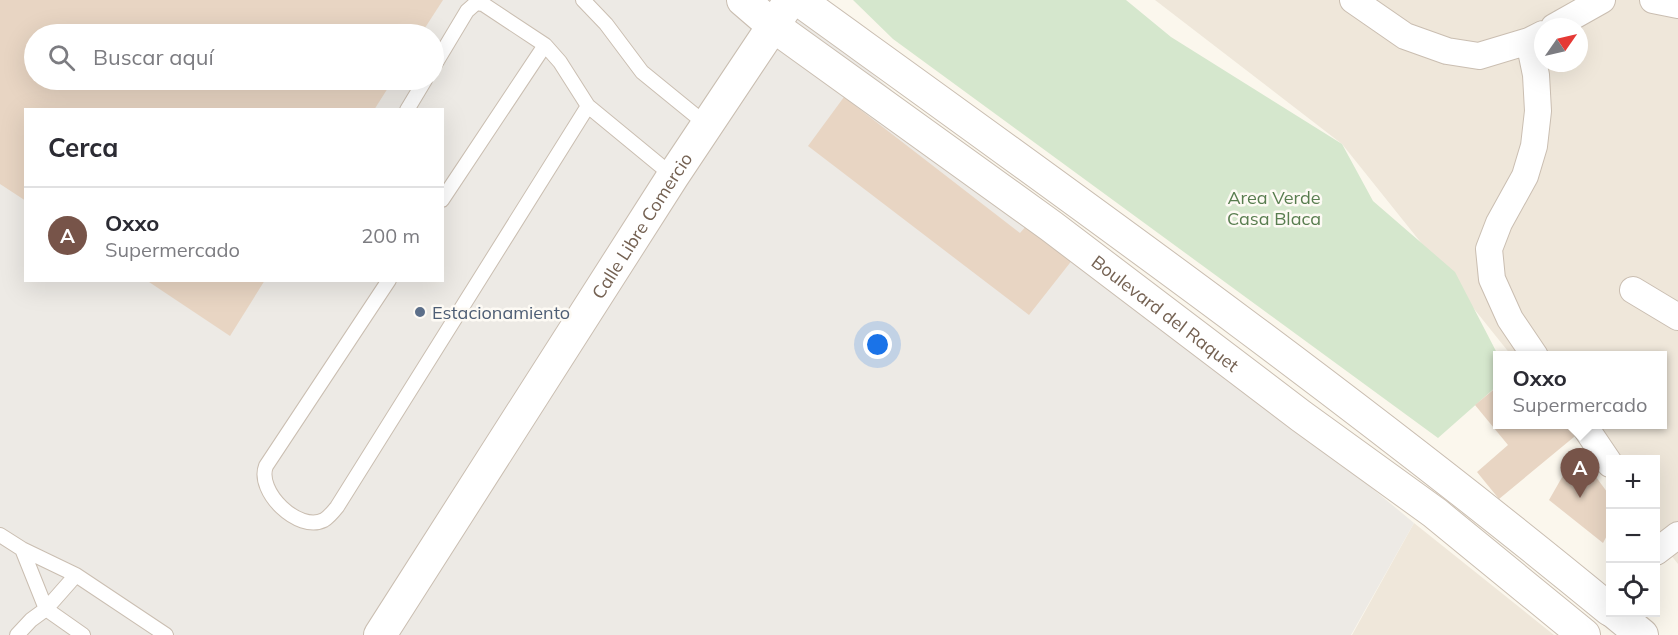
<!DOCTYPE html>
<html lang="es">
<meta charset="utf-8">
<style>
body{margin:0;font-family:Mulish,sans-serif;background:#f7f7f7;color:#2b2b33}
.controls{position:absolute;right:18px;bottom:18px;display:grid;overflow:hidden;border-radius:0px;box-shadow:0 6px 24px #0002}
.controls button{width:54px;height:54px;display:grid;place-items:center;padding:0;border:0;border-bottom:2px solid #e1e1e2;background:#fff;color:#2b2b33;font:30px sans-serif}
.compass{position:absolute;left:1534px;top:18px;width:54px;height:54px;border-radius:50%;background:#fff;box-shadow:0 6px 24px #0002;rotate:56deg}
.you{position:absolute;left:878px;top:345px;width:21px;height:21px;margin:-15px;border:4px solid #fff;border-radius:50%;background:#1a73e8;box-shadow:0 0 0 9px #1a73e833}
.badge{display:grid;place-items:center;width:39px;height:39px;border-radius:50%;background:#775449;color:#fff;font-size:20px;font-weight:700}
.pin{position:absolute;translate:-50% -50px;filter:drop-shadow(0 2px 3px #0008)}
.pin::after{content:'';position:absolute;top:32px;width:21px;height:18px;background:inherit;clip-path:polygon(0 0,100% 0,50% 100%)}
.popup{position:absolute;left:1493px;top:351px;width:174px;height:78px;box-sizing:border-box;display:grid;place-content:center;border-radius:0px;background:#fff;filter:drop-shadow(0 2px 4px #0005);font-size:20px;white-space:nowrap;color:#7c7c81}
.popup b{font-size:22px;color:#2b2b33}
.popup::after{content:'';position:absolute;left:50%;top:100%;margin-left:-12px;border:12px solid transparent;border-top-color:#fff}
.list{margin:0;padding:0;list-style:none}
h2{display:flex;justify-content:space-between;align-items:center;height:78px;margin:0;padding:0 24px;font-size:26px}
h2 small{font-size:20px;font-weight:400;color:#7c7c81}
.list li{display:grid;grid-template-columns:39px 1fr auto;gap:18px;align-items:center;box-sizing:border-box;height:96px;padding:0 24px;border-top:2px solid #e1e1e2}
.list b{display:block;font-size:22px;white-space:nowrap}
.list p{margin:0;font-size:20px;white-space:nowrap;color:#7c7c81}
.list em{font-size:20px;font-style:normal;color:#7c7c81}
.icon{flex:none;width:33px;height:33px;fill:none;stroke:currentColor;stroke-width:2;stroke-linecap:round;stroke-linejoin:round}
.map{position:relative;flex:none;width:1678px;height:635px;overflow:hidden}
.search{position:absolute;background:#fff;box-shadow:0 6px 24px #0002;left:24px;top:24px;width:420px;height:66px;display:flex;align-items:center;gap:15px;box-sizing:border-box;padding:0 21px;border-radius:33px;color:#7c7c81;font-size:22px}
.panel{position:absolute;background:#fff;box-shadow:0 6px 24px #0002;left:24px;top:108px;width:420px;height:174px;border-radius:0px}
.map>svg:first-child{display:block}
.residential{fill:#efe7da;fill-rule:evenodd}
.industrial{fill:#edeae5;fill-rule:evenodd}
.green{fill:#d5e7cd}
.building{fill:#e8d5c3}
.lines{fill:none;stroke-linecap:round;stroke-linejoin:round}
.service-casing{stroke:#cabeb1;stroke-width:16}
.minor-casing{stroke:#cabeb1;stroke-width:28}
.tertiary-casing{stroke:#cabeb1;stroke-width:34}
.service{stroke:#fff;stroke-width:14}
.minor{stroke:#fff;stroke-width:26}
.tertiary{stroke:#fff;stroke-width:32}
.service-dot{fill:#5c6f8a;stroke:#fdfaf4;stroke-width:2}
.labels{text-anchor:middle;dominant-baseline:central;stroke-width:5;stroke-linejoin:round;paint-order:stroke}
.park-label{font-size:18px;fill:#587d4f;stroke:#fdfaf4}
.street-label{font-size:18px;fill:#746152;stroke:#fdfaf4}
.service-label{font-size:18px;fill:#4e5e75;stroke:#fdfaf4;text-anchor:start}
</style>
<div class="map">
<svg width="1678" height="635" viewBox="0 0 1678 635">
<rect width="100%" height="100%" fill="#fbf7ed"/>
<path class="residential" d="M1155 0H1678V564L1656 536V460H1610V480L1566 425 1662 424V356L1511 355 1342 144ZM1543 27H1579V63H1543Z
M1414 523 1554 635H1352Z"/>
<path class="industrial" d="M0 0H783L1414 523 1351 635H0ZM34 34H434V80H34ZM26 110H442V280H26Z"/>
<path class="green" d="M853 0H1126L1171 37 1342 144 1373 201 1455 272 1498 355 1497 386 1438 438 893 39Z"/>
<path class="building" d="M0 0H443L421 34H34V80H393L374 110H26V201L0 184Z
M844 97 1020 233 1028 224 1073 259 1029 315 808 146Z
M146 280H265L230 336Z
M1498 386V424H1574L1580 432 1499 499 1477 472 1508 445 1475 405Z
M1577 451 1610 496V530L1603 543 1549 500Z"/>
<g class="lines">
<g class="service-casing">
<path id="service" d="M583 0 606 24 642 72 707 125
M434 66 467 11 476 3 483 4 545 45 560 62 588 106 673 176
M407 110 425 80
M442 200 545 45
M389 280 266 466C256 491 298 533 324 520 329 517 333 512 337 507L588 106
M0 535 22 549 76 575 166 635
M22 549 46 609 83 635
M17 635 31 620 46 609 76 575"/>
</g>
<g class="minor-casing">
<path id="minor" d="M1353 0 1405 36 1447 51 1479 56 1529 41 1543 34
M1653 0 1678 5
M1554 27 1602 0
M1529 41 1536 75 1538 111 1534 146 1525 176 1499 223 1489 249 1492 279 1510 319 1535 356
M1633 290 1678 317
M1583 424 1610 464
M1656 552 1678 535"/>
</g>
<g class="tertiary-casing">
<g id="tertiary">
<path id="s1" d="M743 0 772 25 1051 226 1301 416 1435 513 1584 635"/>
<path d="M799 0C1073 198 1349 395 1610 610"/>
<path d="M1614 612 1642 635"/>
<path id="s2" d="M380 635 673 176 785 8"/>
</g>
</g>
<use href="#service" class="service"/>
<use href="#minor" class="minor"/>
<use href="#tertiary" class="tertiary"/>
</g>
<circle class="service-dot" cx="420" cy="312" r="6"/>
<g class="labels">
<g class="park-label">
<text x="1274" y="197">Area Verde<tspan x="1274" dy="21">Casa Blaca</tspan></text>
</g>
<g class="street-label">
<text stroke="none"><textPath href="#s2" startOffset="486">Calle Libre Comercio</textPath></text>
<text stroke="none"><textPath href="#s1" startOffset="526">Boulevard del Raquet</textPath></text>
</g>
<g class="service-label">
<text x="432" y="312">Estacionamiento</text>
</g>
</g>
</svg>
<div class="controls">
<button>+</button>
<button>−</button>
<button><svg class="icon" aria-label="locate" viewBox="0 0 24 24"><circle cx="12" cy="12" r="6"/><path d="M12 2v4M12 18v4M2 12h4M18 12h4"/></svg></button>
</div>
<svg class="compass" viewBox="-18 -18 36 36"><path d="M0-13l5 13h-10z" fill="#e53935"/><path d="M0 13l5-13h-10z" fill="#7c7c81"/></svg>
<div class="you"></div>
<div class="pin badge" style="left:1580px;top:498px">A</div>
<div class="popup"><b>Oxxo</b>Supermercado</div>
<div class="search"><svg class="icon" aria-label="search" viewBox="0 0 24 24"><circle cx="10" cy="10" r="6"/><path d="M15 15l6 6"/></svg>Buscar aquí</div>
<section class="panel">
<h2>Cerca<small></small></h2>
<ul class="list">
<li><span class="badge">A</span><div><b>Oxxo</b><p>Supermercado</p></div><em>200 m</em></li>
</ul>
</section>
</div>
